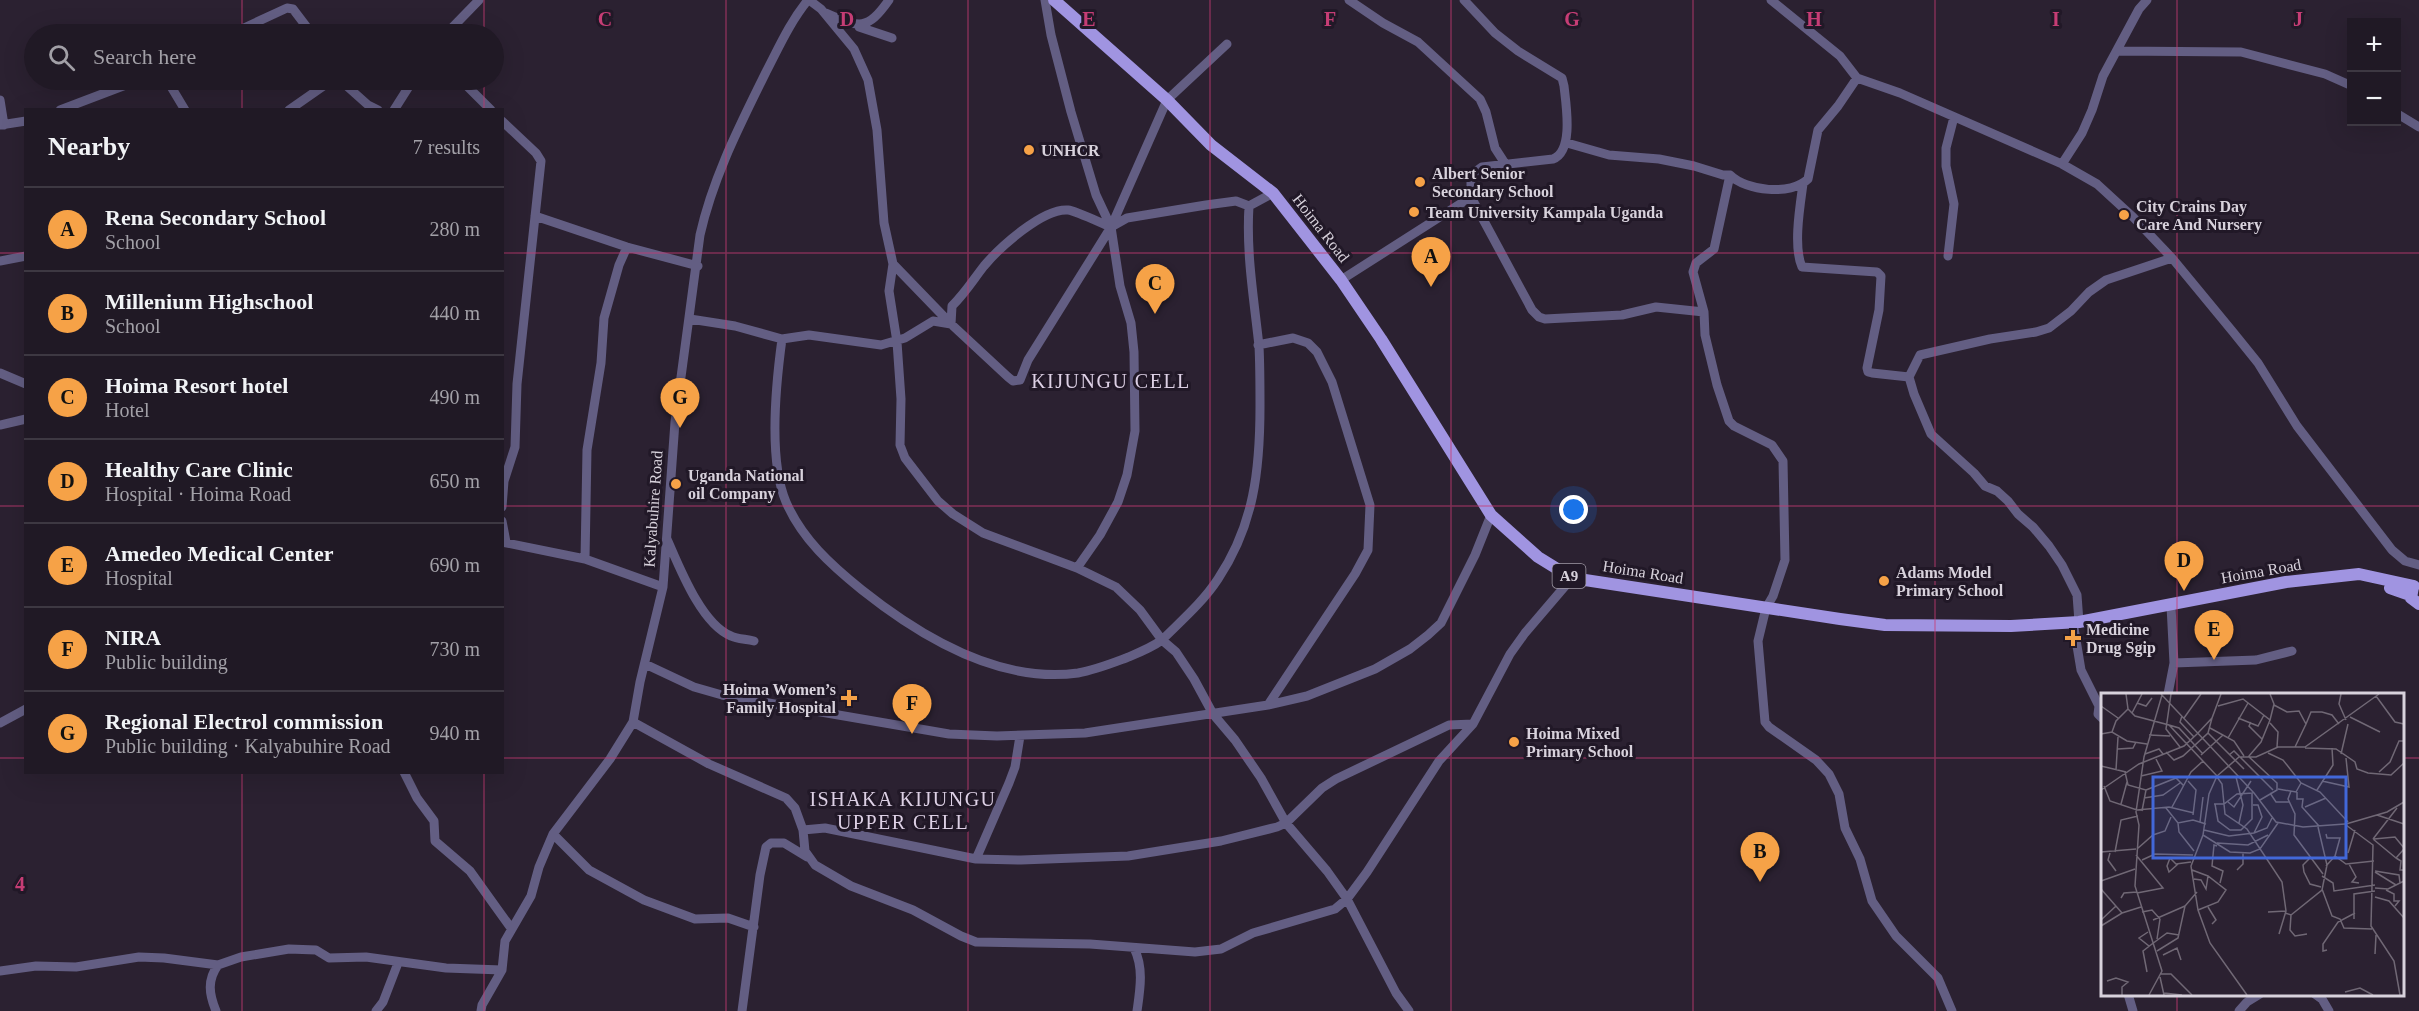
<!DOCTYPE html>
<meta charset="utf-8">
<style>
body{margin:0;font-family:Georgia,serif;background:#28222d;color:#f1f3f6}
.controls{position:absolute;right:18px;top:18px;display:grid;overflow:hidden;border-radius:0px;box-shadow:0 6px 24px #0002}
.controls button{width:54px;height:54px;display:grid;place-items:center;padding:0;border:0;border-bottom:2px solid #3d3842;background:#201925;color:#f1f3f6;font:30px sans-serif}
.you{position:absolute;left:1574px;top:510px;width:21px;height:21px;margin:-15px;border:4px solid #fff;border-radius:50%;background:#1a73e8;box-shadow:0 0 0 9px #1a73e833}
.badge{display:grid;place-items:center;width:39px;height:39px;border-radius:50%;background:#f6a247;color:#111;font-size:20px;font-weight:700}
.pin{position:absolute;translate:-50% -50px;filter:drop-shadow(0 2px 3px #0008)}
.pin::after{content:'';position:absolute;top:32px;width:21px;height:18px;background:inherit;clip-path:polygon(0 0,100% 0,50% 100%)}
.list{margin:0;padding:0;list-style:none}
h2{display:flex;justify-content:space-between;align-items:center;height:78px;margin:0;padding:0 24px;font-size:26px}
h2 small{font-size:20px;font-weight:400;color:#a2a0a7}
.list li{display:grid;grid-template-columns:39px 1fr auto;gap:18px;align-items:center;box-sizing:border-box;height:84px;padding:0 24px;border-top:2px solid #3d3842}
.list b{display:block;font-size:22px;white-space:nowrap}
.list p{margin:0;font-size:20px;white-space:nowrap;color:#a2a0a7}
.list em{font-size:20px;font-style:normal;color:#a2a0a7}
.icon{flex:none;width:33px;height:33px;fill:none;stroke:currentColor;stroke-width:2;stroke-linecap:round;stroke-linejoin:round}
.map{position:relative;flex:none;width:2419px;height:1011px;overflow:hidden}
.search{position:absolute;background:#201925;box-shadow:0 6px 24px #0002;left:24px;top:24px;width:480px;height:66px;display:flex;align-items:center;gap:15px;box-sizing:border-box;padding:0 21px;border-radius:33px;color:#a2a0a7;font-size:22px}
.panel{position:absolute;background:#201925;box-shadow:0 6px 24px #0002;left:24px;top:108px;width:480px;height:666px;border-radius:0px}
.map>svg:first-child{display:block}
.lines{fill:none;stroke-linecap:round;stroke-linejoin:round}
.minor{stroke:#635e83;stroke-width:9}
.major{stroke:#a094e1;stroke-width:12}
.grid{fill:none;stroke:#c63d75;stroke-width:1.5;stroke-opacity:0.55}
.poi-dot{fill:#f6a247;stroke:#211827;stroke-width:2}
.labels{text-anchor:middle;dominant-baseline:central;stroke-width:6;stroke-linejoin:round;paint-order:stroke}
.shield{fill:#211827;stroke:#a19aa6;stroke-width:1.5}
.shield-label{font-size:15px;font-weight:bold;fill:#d8d2dc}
.poi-label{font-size:16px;font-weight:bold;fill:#d8d2dc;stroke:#211827;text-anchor:start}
.street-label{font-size:16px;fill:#d8d2dc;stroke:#211827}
.quarter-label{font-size:20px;letter-spacing:1.5px;fill:#ddd0e5;stroke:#211827}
.inset-road{fill:none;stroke:#706875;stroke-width:1.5}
.view{fill:#4268d9;fill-opacity:0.15;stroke:#4268d9;stroke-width:3}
.inset-edge{fill:none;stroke:#d8d2dc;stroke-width:3}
.grid-label{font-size:20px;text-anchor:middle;font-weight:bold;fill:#c63d75;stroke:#211827;stroke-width:6;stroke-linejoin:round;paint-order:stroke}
</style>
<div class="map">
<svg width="2419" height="1011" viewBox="0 0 2419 1011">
<rect width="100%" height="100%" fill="#2b2131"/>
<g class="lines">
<path class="minor" d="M809 0 821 9 854 49 868 80 877 130 884 223 893 264 889 291 897 342 901 399 900 445 905 458 938 501 953 514 983 533 1077 568 1116 587 1140 610 1162 640 1176 652 1194 679 1213 714 1235 740 1261 778 1286 823 1327 871 1347 899 1396 993 1409 1011
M1045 0 1051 35 1071 112 1096 195 1111 227 1120 286 1131 323 1134 352 1135 431 1127 475 1118 502 1100 535 1077 568
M1349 0 1383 23 1418 42 1480 99 1486 112 1495 148 1506 165
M1464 0 1495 33 1518 51 1562 78 1564 86C1566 105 1574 151 1553 159L1482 167 1471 175V197L1532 310 1539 317 1545 319 1622 315 1656 307 1704 312
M1771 0 1840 56 1857 78 1900 93 2062 164 2097 184 2133 217 2172 258 2233 332 2258 363 2297 426 2392 550 2405 561 2419 565
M826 13C860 28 867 31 889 0
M859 27 892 38
M231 34 287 8 293 9 312 34
M446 34 479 0
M2117 51 2241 52 2325 74 2352 86
M167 80 185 110
M340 80 368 105 378 110
M461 80 491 110
M0 100 4 125
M60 110 139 80
M289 110 332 80
M394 110 413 80
M2396 113 2419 127
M502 121 536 153 541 161 517 384 515 447 504 481 502 507
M0 125 26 121
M1567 143 1609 155 1659 159 1694 166 1723 175H1730C1746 191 1791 196 1808 179L1818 130 1838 106 1857 78
M2062 164 2082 133 2092 110 2103 76 2139 9 2147 0
M1730 175 1714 249 1696 263 1693 272 1704 312 1705 335 1717 385 1729 421 1734 426 1772 445 1783 461 1785 560 1773 596 1766 608 1758 641 1765 722 1769 727 1816 760 1829 774 1839 794 1845 828 1860 859 1872 901 1896 936 1938 978 1952 1011
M1803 184C1800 206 1793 247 1802 267L1877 272 1881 276 1879 310 1867 368 1868 372 1872 373 1909 377
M535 216 627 247 698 266
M1948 256 1954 204 1946 166V148L1954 117
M0 261 26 256
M893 264 951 324 1008 377 1013 381 1020 380 1028 360 1111 227 1167 100 1227 44
M1341 280 1471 197
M690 319 735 326 782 339 809 335 881 345 905 338 933 321 951 324 952 306C966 292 973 280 984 266 1000 247 1043 208 1068 210 1076 211 1101 223 1111 227L1127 218 1206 205 1236 201 1249 206 1273 193
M782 339C776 383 768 460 786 502 802 539 831 565 862 590 921 637 999 684 1078 673 1095 670 1110 664 1126 658 1138 653 1151 648 1162 640 1181 621 1203 602 1218 579 1254 525 1260 470 1260 406 1260 386 1260 366 1259 346 1254 299 1246 254 1249 206
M1258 345 1293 338 1308 343 1317 352 1332 382 1370 505 1368 550 1355 574 1268 705
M0 373 26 384
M0 425 26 419
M502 521 506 542
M667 539C679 566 701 624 731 636 737 639 746 639 754 641
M502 542 585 559 663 587
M585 559 587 450 601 363 604 318 619 265 627 247
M2073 622 2081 670 2099 706 2098 714 2102 718
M2079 622 2077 595 2062 565 2049 546 2033 527 2018 514 2008 501 1997 491 1985 486 1974 473 1931 434 1914 394 1909 377 1920 355 1990 339 2036 332 2049 328 2071 311 2089 292 2106 280 2172 258
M2174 663 2256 660 2292 651
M645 664 694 687 722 695 949 734 997 736 1085 733 1268 705 1307 696 1375 669 1410 649 1428 635 1441 623 1475 555 1491 515
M2168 694 2174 663 2171 606
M633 722 709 764 786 798 795 808 803 830 805 851 815 865 851 886 913 910 961 936 976 942 1090 944 1195 952 1221 949 1253 933 1335 909 1347 899 1367 872 1439 761 1473 724 1510 654 1525 633 1572 578
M0 723 26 709
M404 772 417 798 434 821 435 841 470 871 511 928
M803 830 825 828 976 859 1021 860 1128 856 1221 841 1277 827 1286 823 1322 788 1336 779 1449 725 1473 724
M553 834 589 870 644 900 695 919 728 918 754 927
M976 859 1009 783 1015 767 1020 736
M1134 948C1144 968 1140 990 1137 1011
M0 971 36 966 76 967 139 957 164 958 218 965 241 957 289 949 316 950 329 958 366 957 446 968 502 970
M2128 994 2133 1011
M2315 994 2322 999 2329 1011
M216 1011C209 994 207 980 218 965
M376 1011 383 1002 398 963
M481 1011 482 1005 502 970 505 941 531 896 539 867 553 834 610 759 633 722 640 682 663 587 675 422 700 235C713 177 740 125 766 72 779 47 790 22 808 0
M742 1011 760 875 766 847 771 843H784L807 857
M2239 1011 2247 1002 2260 994"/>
<path class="major" d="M1054 0 1167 100 1211 145 1273 193 1341 280 1381 339 1491 515 1538 557 1572 578 1840 619 1885 625 2011 626 2079 622 2286 582 2359 574 2414 586
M2413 587 2411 598 2419 604
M2390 588 2410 595"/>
</g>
<path class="grid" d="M242 0V34M484 0V34M726 0V1011M968 0V1011M1210 0V1011M1451 0V1011M1693 0V1011M1935 0V1011M2177 0V694M242 80V110M484 80V110M0 253H26M502 253H2419M0 506H26M502 506H2419M0 758H26M502 758H2102M2402 758H2419M242 772V1011M484 772V1011M2177 994V1011"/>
<g class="poi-dot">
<circle cx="1029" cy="150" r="6"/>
<circle cx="1420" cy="182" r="6"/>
<circle cx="1414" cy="212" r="6"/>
<circle cx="2124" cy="215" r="6"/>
<circle cx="676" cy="484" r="6"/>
<circle cx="1884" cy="581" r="6"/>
<path d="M2070 629h6v6h6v6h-6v6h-6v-6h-6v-6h6z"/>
<path d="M846 689h6v6h6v6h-6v6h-6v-6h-6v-6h6z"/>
<circle cx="1514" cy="742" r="6"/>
</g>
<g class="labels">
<rect class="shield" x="1552.5" y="564" width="33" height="24" rx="4.5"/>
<g class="shield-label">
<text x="1569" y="576">A9</text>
</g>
<g class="poi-label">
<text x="1041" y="150">UNHCR</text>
<text x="1432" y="173">Albert Senior<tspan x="1432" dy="18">Secondary School</tspan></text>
<text x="2136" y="206">City Crains Day<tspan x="2136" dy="18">Care And Nursery</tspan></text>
<text x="1426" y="212">Team University Kampala Uganda</text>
<text x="688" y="475">Uganda National<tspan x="688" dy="18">oil Company</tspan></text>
<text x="1896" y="572">Adams Model<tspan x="1896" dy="18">Primary School</tspan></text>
<text x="2086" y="629">Medicine<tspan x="2086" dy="18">Drug Sgip</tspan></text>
<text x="836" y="689" text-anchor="end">Hoima Women’s<tspan x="836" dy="18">Family Hospital</tspan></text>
<text x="1526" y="733">Hoima Mixed<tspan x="1526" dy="18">Primary School</tspan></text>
</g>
<g class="street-label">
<text transform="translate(1321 228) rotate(52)">Hoima Road</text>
<text transform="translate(653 509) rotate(-86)">Kalyabuhire Road</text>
<text transform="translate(2261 571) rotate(-10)">Hoima Road</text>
<text transform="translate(1643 572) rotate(9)">Hoima Road</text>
</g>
<g class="quarter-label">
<text x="1111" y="381">KIJUNGU CELL</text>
<text x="903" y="799">ISHAKA KIJUNGU<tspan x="903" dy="23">UPPER CELL</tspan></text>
</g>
</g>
<g transform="translate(2101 693)">
<rect width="303" height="303" fill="#2b2131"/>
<path class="inset-road" d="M25 1 27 16 34 23 68 32 116 83 138 64H155L177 54H204L278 1M60 1 153 100 175 129 202 134 244 131M70 1 65 36 79 54M240 1 238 11 245 27M275 3 294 29 303 31M36 10 45 13 51 5M173 12 186 19 198 18 205 31 210 19H221L231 22 238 31M0 13 17 25M117 13 142 6 169 27 160 49 148 63M31 20 41 1M81 23 79 29 93 44M249 24 279 39M83 25 100 1M137 25 157 33 163 22M169 27 173 11 169 1M150 29 148 33 161 46M169 30 177 39 176 54M68 32 78 35 102 61M109 35 133 48 143 63M11 39 15 28 27 16M107 40 143 76M0 41 11 39 26 48 46 51M96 41 111 25 120 1M48 42 69 43M127 45 147 10M194 54 205 31M204 55 235 56 254 69 256 76 267 80 290 82 303 70M17 56 32 55 35 49M65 59 73 67 82 63 107 40 111 25M167 60 182 67 200 90 219 99 247 129M44 61 58 56 62 61M240 61 247 31M100 62 122 42M128 62 133 58 172 97M147 63 176 90V97L159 107M0 73 25 79M15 77 17 44M24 79 27 92 45 97 41 118M278 79 289 69 298 48H303M40 83 61 78 55 66M116 83 108 101 102 142 90 173 97 217 109 250 146 302M116 84 121 91 124 121 146 136 181 189 185 218 178 241M135 84 142 112 138 130M87 88 95 97 92 122M221 88 248 94 245 65M3 93 9 108 36 117 68 114 93 120M177 96 195 99 200 90M0 97 38 71 83 53 96 41M45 97 75 85 83 93M216 97 232 72 231 55M190 98 187 106 194 121 193 142 222 181M196 99V106H202L201 114 218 133M169 100 175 109H188M43 105 62 102 79 90M127 109 133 114 150 88M20 111 26 89M113 111H123L136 101 152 100M114 111 117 128 129 137H140L151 126V101M152 112H157L161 124 153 140M71 114 90 79 102 68M204 114 225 105M65 115 77 130 92 127 105 131M276 122 303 131M99 129 102 104M77 130 78 139 93 158M245 131 286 119 303 109M245 132 272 152 270 233 293 268 299 302M103 137 128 143 153 140 166 135 171 125M225 141 226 145H239L234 163M102 142 129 159 149 160 159 156 177 130M272 146 295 165 303 156M272 146 296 115M273 146 294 144 303 155M116 150 147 152 167 142M116 153 113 152 111 173 122 178 119 190M36 156 52 142 64 138 70 124M0 159 35 156M14 159 20 127 37 123M9 160 7 167 15 178M247 160 254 137M35 162 62 195 36 200M69 165 66 173 68 179 77 171M69 165 75 171 90 169M295 165 300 168 299 177H303M208 166 202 172 203 179 209 191 220 194M41 167 54 161 92 162M248 171 255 184 251 189 258 190M225 173 234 163 245 171 273 168M91 177 107 183 125 197 117 209 97 217M136 177 142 171V160M274 178 298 182 299 190M274 179 295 192M221 183 232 190 233 198 274 192M93 186 100 187 105 196 107 183M0 188 34 176M274 195 287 196 303 188M0 196 21 220M221 196 231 223 239 226 243 235 271 236M285 197 293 201V208H298L294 213M274 204 288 208 303 225M20 205 23 200 36 199M107 214 115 227 111 231M41 219 51 217 59 226M167 219 185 218M184 220 190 222 221 197 226 172 217 134M190 222 189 237 194 243 206 241M253 226V201L274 198M0 227 15 213M52 227 84 213M0 233 21 220 40 214M47 239 38 245 48 253M56 246 59 226M51 251 66 240 78 242M226 257 222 258V251L237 229 254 220M56 258 77 245 84 213 96 199M274 261 275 242M62 262 76 255 80 267M46 279 42 258 51 251M60 281H70L91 302M59 284 63 302M6 288 15 285 27 289 21 294V302M244 299 259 295 272 302M63 300 81 302M48 302 61 278 34 193 38 132 35 119 43 64 61 2"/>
<path class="view" d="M52 84H245V165H52Z"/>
<rect width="303" height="303" class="inset-edge"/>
</g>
<g class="grid-label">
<text x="605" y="26">C</text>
<text x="847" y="26">D</text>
<text x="1089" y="26">E</text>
<text x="1330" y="26">F</text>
<text x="1572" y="26">G</text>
<text x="1814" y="26">H</text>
<text x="2056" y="26">I</text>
<text x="2298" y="26">J</text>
<text x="20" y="891">4</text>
</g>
</svg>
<div class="controls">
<button>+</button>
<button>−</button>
</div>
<div class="you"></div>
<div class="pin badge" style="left:1431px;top:287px">A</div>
<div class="pin badge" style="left:1760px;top:882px">B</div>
<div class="pin badge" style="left:1155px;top:314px">C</div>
<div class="pin badge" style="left:2184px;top:591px">D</div>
<div class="pin badge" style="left:2214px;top:660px">E</div>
<div class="pin badge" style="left:912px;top:734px">F</div>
<div class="pin badge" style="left:680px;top:428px">G</div>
<div class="search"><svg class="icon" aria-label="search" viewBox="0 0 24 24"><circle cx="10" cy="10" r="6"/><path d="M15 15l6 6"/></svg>Search here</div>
<section class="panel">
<h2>Nearby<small>7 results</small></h2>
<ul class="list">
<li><span class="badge">A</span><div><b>Rena Secondary School</b><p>School</p></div><em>280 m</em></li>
<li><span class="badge">B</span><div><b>Millenium Highschool</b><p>School</p></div><em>440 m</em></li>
<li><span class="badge">C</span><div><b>Hoima Resort hotel</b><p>Hotel</p></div><em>490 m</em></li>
<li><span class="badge">D</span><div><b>Healthy Care Clinic</b><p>Hospital · Hoima Road</p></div><em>650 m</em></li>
<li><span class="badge">E</span><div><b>Amedeo Medical Center</b><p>Hospital</p></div><em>690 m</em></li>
<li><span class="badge">F</span><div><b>NIRA</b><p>Public building</p></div><em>730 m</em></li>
<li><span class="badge">G</span><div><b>Regional Electrol commission</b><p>Public building · Kalyabuhire Road</p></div><em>940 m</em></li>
</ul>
</section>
</div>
